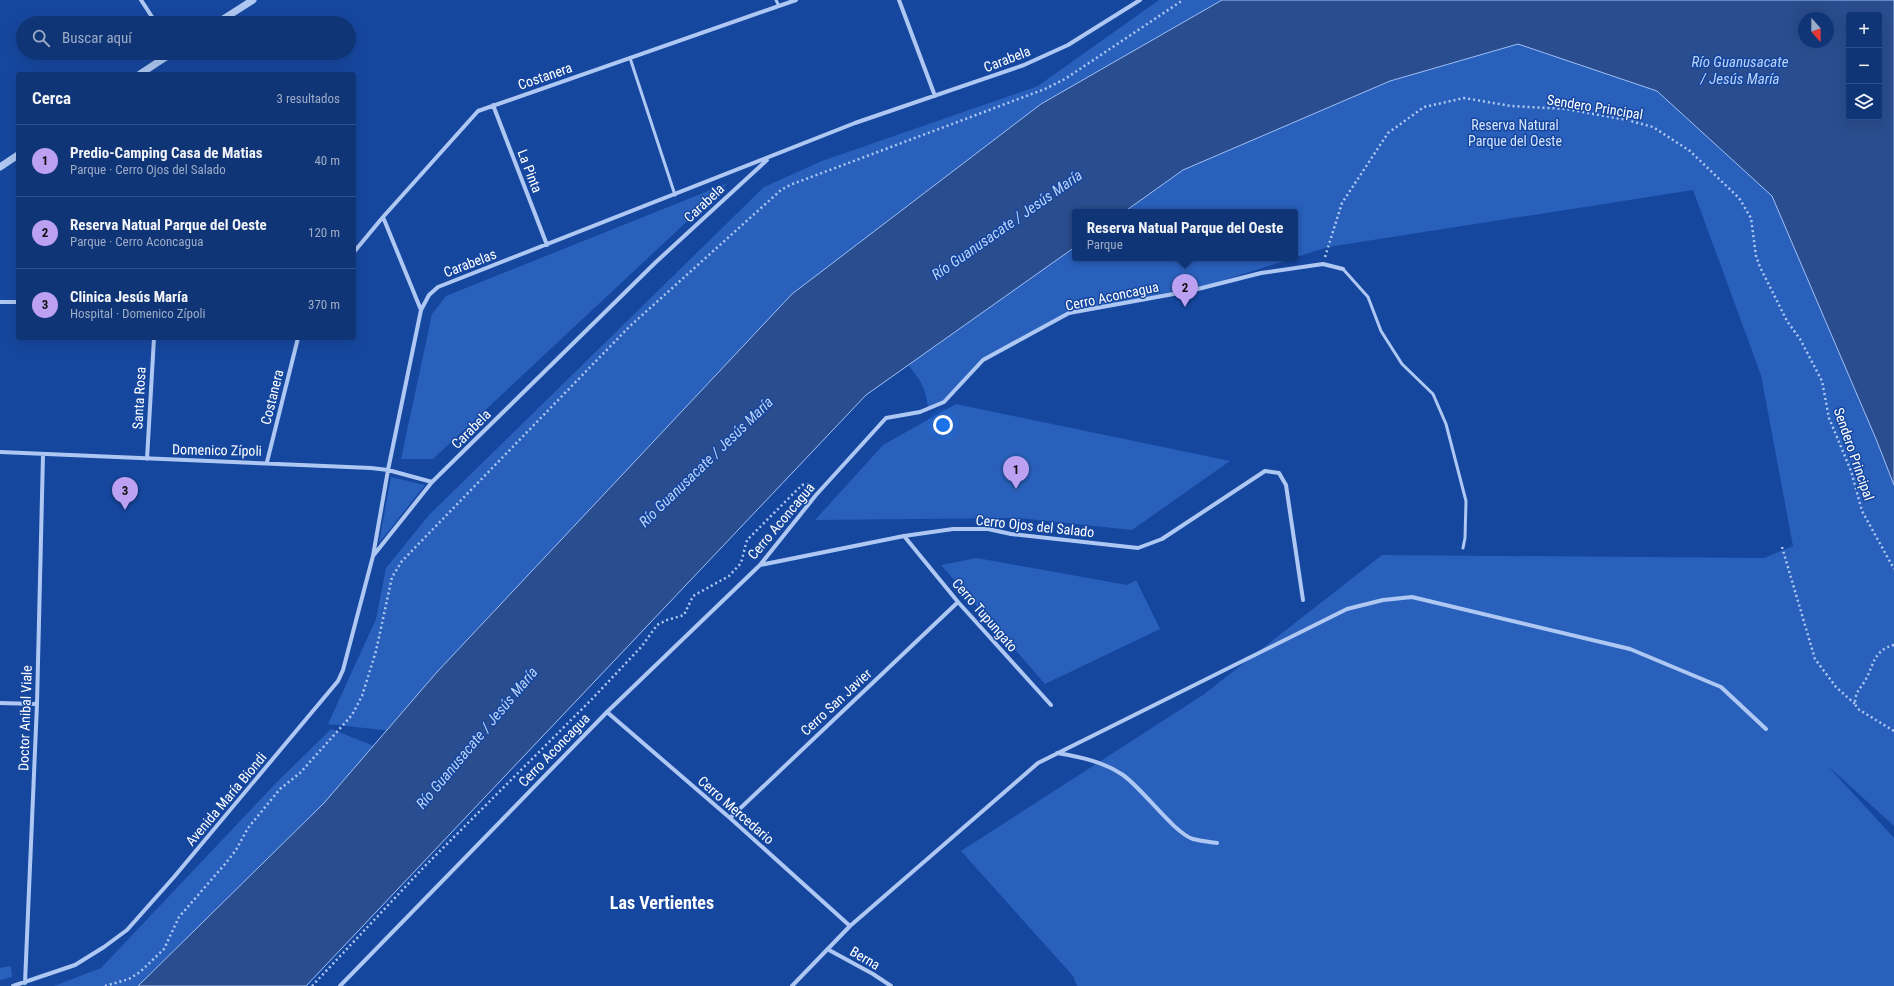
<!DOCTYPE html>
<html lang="es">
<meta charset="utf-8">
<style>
body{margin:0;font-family:"Roboto Condensed",sans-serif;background:#1e407f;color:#f1f3f6}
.controls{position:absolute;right:12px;top:12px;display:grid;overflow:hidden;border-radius:4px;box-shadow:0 4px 16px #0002}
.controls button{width:36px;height:36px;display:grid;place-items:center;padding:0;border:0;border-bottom:1px solid #305089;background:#103577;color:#f1f3f6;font:20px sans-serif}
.compass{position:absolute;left:1798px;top:12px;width:36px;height:36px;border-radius:50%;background:#103577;box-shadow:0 4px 16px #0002;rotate:159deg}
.you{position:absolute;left:943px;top:425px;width:14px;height:14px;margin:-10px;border:3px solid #fff;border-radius:50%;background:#1a73e8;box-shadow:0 0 0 6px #1a73e833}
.badge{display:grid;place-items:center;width:26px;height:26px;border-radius:50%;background:#bca0f2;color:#111;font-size:13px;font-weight:700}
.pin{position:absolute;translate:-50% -33px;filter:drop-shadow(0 1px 2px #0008)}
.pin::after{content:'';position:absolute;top:21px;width:14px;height:12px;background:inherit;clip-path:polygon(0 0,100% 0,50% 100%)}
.popup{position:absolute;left:1072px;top:209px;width:226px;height:52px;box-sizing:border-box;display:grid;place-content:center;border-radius:4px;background:#103577;filter:drop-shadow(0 1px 3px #0005);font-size:13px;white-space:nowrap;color:#9cabc6}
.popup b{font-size:15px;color:#f1f3f6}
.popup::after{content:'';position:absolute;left:50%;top:100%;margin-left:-8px;border:8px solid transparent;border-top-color:#103577}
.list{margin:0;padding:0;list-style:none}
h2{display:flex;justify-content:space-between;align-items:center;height:52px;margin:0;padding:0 16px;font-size:17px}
h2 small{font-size:13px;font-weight:400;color:#9cabc6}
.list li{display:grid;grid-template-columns:26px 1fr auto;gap:12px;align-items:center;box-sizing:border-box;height:72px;padding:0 16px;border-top:1px solid #305089}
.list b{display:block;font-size:15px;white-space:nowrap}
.list p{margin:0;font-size:13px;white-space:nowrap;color:#9cabc6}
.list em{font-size:13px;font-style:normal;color:#9cabc6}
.icon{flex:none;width:22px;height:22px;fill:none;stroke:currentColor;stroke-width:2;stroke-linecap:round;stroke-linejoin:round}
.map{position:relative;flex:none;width:1894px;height:986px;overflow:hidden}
.search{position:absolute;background:#103577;box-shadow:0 4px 16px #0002;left:16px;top:16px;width:340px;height:44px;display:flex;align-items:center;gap:10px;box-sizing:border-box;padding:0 14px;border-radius:22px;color:#9cabc6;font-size:15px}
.panel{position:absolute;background:#103577;box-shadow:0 4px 16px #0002;left:16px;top:72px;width:340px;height:268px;border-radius:4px}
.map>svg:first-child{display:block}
.green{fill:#2960bc}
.water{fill:#2a4d8f;stroke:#a0c1f6;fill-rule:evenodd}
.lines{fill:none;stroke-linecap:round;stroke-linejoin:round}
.path{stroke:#aec8f3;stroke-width:2.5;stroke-dasharray:2 3;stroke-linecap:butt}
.service{stroke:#aec8f3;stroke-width:3}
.minor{stroke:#aec8f3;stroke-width:4}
.tertiary{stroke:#aec8f3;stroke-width:7}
.labels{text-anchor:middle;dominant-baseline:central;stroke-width:3;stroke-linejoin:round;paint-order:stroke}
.street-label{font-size:14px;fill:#fff;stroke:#16479f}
.park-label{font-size:14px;fill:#d6e5fd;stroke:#16479f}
.water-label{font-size:15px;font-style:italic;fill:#bbd3f9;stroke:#16479f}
.district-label{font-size:18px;font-weight:bold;fill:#fff;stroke:#16479f}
</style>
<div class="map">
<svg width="1894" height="986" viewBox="0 0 1894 986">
<rect width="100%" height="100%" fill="#16479f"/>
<path class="green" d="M1159 0H1222L1041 104 792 294 392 731 328 724 376 619 386 568 429 515 764 187 822 161 1038 86Z
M1518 44 1657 91 1772 196 1876 439 1894 485V826L1828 766 1894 838V986H1077L1073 976 961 851 1203 695 1382 555 1764 558 1793 546 1761 375 1693 190 1328 247 1190 291 1069 313 983 360 944 402 928 409C927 390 920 379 908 365L1075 247V258H1295V212H1124L1183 170 1390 81Z
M728 183 433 459H401L432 314 446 296Z
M956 404 1230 461 1132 530 1019 518 815 520 883 445Z
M391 477 425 485 379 543Z
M977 558 1127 585 1136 580 1160 629 1045 684 941 565Z
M331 729 374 746 324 803 138 986H54L101 968 277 782Z
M11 966 12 977 0 980V968Z"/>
<path class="water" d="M1222 0H1894V485L1876 439 1772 196 1657 91 1518 44 1390 81 1183 170 1124 212H1075V247L866 395 306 986H138L324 803 437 672 792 294 1041 104ZM1849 15H1879V117H1849ZM1804 18H1828V42H1804Z"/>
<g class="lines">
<path class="path" d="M1325 257 1342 203 1388 133 1424 107 1464 98 1511 106 1566 109 1627 120 1653 127 1690 151 1739 198 1751 218 1756 256 1760 267 1787 321 1800 339 1822 381 1829 418 1851 471 1862 511 1894 569
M1782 547 1815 659 1836 687 1855 704
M1894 645C1874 650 1874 664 1866 679 1860 690 1855 691 1855 704L1858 709 1894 731
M105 986 129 979 140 972 164 949 179 917 225 864 236 850 248 828 280 789 300 773 352 715 362 696 376 651 392 577 402 561 629 327 781 190 790 185 1045 89 1065 79 1183 0
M312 986 424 867 592 699 642 646 657 625 667 620 684 615 693 596 729 576 741 563 747 540 802 485 811 484"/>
<path class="service" d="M776 0 779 6
M630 58 675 195
M1343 269 1368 297 1381 331 1402 364 1433 394 1446 424 1466 501 1465 538 1463 548"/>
<path class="minor" d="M141 0 156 23
M899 0 935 96
M493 105 547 245
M383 217 421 310
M354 252 383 217 478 111 796 0
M0 302H18
M0 452 371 468 388 470 432 482
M147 459 154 338
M267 462 298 338
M904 536 958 602 1051 705
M373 556 432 482 656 262 767 160
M760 565 904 536 953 529H988L1011 534 1138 548 1162 539 1265 471 1279 473 1286 485 1303 600
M0 703 37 704
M607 712 730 818 850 926
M1057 753C1081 757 1104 762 1123 775 1143 789 1174 833 1193 839 1201 841 1210 842 1217 843
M730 818 958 602
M829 950 873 974 891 986
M25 983 37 704 43 455
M13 986 75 965 104 947 127 930 174 877 338 681 343 670 373 556 388 470 421 310 429 295 438 287 855 123 1024 65 1068 45 1140 0
M340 986 607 712 760 565 816 495 886 418 920 412 944 402 983 360 1069 313 1190 291 1261 273 1323 264 1343 269
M792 986 850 926 1038 763 1347 609 1383 600 1412 597 1630 649 1721 687 1766 729"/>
<path class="tertiary" d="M217 23 253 0
M140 74 172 53
M0 167 18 155"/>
</g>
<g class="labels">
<g class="street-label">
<text transform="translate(1007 59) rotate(-21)">Carabela</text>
<text transform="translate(545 76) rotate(-19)">Costanera</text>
<text transform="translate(1595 107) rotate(9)">Sendero Principal</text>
<text transform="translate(530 171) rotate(69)">La Pinta</text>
<text transform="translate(704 203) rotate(-43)">Carabela</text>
<text transform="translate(470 263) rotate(-21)">Carabelas</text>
<text transform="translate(1112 296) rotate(-12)">Cerro Aconcagua</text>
<text transform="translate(272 397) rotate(-76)">Costanera</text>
<text transform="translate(139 398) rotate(-87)">Santa Rosa</text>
<text transform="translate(471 429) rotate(-45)">Carabela</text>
<text transform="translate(217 450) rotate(1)">Domenico Zípoli</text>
<text transform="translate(1854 454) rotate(71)">Sendero Principal</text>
<text transform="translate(781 521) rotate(-50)">Cerro Aconcagua</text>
<text transform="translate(1035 526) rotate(6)">Cerro Ojos del Salado</text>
<text transform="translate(985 615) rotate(49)">Cerro Tupungato</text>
<text transform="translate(836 702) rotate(-43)">Cerro San Javier</text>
<text transform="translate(25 718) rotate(-88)">Doctor Anibal Viale</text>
<text transform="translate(554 750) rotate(-46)">Cerro Aconcagua</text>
<text transform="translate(226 799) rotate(-50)">Avenida María Biondi</text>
<text transform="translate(736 810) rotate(41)">Cerro Mercedario</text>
<text transform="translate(865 958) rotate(30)">Berna</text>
</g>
<g class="park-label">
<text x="1515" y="125">Reserva Natural<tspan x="1515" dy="16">Parque del Oeste</tspan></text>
</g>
<g class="water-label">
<text x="1740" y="62">Río Guanusacate<tspan x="1740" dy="17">/ Jesús María</tspan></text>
<text transform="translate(1007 225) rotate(-35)">Río Guanusacate / Jesús María</text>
<text transform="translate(706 462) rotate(-44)">Río Guanusacate / Jesús María</text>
<text transform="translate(477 738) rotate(-50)">Río Guanusacate / Jesús María</text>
</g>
<g class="district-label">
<text x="662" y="902">Las Vertientes</text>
</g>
</g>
</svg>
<div class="controls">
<button>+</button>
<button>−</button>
<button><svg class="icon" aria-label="layers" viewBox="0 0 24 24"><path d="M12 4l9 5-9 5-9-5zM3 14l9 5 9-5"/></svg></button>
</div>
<svg class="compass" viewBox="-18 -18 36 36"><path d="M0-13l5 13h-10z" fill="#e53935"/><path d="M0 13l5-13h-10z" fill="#9cabc6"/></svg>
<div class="you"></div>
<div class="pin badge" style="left:1016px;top:489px">1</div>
<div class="pin badge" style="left:1185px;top:307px">2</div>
<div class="popup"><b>Reserva Natual Parque del Oeste</b>Parque</div>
<div class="pin badge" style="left:125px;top:510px">3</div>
<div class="search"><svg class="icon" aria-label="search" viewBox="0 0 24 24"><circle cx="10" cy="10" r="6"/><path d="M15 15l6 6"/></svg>Buscar aquí</div>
<section class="panel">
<h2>Cerca<small>3 resultados</small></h2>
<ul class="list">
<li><span class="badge">1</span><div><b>Predio-Camping Casa de Matias</b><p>Parque · Cerro Ojos del Salado</p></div><em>40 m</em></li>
<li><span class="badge">2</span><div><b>Reserva Natual Parque del Oeste</b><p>Parque · Cerro Aconcagua</p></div><em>120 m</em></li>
<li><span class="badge">3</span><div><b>Clinica Jesús María</b><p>Hospital · Domenico Zípoli</p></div><em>370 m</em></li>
</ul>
</section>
</div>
